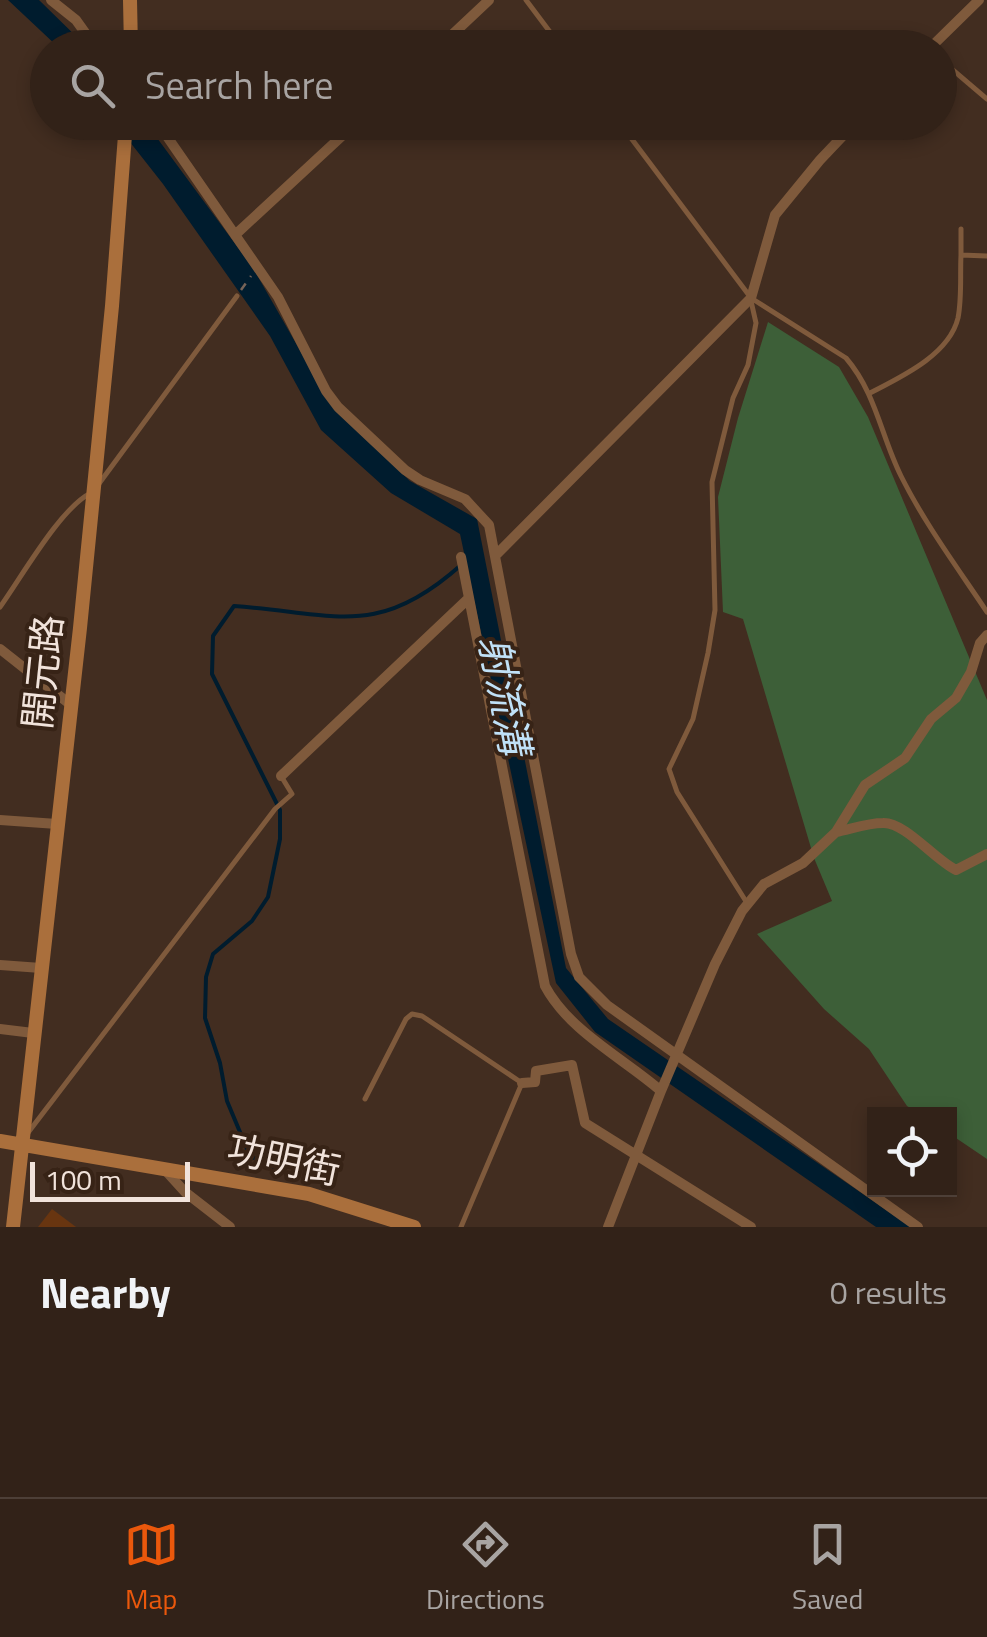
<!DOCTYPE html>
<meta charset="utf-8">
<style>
body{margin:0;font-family:"Titillium Web","Noto Sans TC",sans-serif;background:#3a2a21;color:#f1f3f6}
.controls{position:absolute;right:30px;bottom:30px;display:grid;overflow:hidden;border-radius:0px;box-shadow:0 5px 15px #0003}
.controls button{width:90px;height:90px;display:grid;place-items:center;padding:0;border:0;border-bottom:2px solid #4d3f37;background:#322218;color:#f1f3f6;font:50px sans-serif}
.scale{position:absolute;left:30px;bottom:25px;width:160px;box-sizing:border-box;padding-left:10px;border:5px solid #f1e3db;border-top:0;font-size:28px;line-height:35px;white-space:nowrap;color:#f1e3db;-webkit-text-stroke:8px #372316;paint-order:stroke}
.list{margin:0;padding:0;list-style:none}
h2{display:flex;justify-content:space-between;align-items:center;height:130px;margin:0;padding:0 40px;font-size:42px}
h2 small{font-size:32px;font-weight:400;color:#a8a4a2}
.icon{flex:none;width:55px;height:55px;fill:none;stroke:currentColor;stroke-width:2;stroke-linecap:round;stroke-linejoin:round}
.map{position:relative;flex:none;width:987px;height:1227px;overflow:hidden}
.search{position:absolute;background:#322218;box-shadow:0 5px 15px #0003;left:30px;right:30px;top:30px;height:110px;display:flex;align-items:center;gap:25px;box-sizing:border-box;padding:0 35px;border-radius:55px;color:#a8a4a2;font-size:38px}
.sheet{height:270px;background:#322218}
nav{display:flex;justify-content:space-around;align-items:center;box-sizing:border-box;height:140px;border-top:2px solid #4d3f37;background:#322218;font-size:28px;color:#a8a4a2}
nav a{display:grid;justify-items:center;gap:5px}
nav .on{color:#ea580c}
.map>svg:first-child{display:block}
.green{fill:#3d5f38}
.water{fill:#001c2e}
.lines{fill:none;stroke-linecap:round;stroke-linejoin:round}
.stream{stroke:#001c2e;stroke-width:4}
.building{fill:#683510}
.path{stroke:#776458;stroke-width:2.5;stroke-dasharray:8 8;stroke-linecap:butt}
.lane{stroke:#7f5a3c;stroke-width:5}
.street{stroke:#7f5a3c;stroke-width:10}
.secondary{stroke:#aa6f3c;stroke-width:14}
.labels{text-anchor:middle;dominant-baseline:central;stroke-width:8;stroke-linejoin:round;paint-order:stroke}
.street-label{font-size:38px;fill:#f1e3db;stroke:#372316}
.water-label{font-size:40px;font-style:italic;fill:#c0e1f7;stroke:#372316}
</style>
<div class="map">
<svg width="987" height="1227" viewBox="0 0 987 1227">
<rect width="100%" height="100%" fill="#422d20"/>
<path class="green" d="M768 322 839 367 868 417 987 700V1159L950 1134V1114H920L907 1106 869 1049 824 1009 757 934 832 901 814 858 743 619 723 612 718 497 738 418Z"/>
<path class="water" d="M8 0H39L87 47H58Z
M115 123H146L253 268 331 405 410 481 477 519 566 968 608 1019 911 1227H876L595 1032 556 983 460 534 391 493 321 430 270 336 163 184Z"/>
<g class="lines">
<path class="stream" d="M294 1167H273L250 1156 227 1101 220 1063 205 1018 206 977 213 954 252 921 268 897 280 839V810L212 674 213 636 234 606C335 613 377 640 461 565"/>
</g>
<path class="building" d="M52 1209 76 1227H38Z"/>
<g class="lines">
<path class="path" d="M241 290 251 276"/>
<path class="lane" d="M526 0 562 48
M940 59 987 99
M619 122 751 298 846 358C876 393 881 436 901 476 925 524 957 567 987 612
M961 255V229
M870 393C901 377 949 355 958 318 962 298 960 275 961 255L987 256
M98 485 237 296
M0 607C21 578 61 507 91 493
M747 903 677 792 669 769 693 719 708 653 715 610 712 482 733 398 748 365 756 323 751 301
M365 1099 406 1019 412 1014 422 1016 522 1083 461 1227
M27 1134 275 809 292 794 281 776"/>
<path class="street" d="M51 0 76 20 96 48
M438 48 489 0
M930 48 979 0
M157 122 278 297 326 391 338 407 405 470 420 480 465 499 489 525 571 954 579 977 607 1005 918 1227
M235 235 357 122
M497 554 751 298 775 215 820 160 856 122
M461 557 545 986C569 1031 623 1058 661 1091
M0 649 71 705
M281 776 469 598
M0 820 57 824
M836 832C851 829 868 823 883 823 905 822 935 860 956 870L987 854
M0 965 41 968
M0 1029 33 1033
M522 1083 535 1082 536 1071 572 1065 585 1123 751 1227
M165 1170 185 1192 230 1227
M608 1227 661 1091 715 964 742 911 764 884 803 863 836 832 865 785 905 758 931 719 956 698 971 672 980 643 987 635"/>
<path class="secondary" d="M130 0 131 48
M0 1141 309 1194 414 1227
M13 1227 80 628 112 306 126 122"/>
</g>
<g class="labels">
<g class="street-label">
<text transform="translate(42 672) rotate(-84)">開元路</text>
<text transform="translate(284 1159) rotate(12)">功明街</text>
</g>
<g class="water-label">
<text transform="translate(505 695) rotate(79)">射流溝</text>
</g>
</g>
</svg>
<div class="controls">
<button><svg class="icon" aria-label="locate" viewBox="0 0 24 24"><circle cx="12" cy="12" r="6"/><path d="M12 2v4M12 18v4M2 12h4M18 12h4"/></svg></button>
</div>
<div class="scale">100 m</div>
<div class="search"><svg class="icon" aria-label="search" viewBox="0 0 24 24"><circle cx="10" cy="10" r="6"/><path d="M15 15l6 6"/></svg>Search here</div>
</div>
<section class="sheet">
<h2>Nearby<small>0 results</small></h2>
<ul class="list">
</ul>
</section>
<nav>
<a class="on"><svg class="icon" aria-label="map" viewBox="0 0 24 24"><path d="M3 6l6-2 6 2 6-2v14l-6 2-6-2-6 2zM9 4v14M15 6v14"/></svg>Map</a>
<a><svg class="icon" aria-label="directions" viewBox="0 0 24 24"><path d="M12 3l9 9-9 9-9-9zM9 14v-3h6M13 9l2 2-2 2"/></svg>Directions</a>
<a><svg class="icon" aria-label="saved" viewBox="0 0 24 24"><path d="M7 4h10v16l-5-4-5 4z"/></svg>Saved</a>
</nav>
